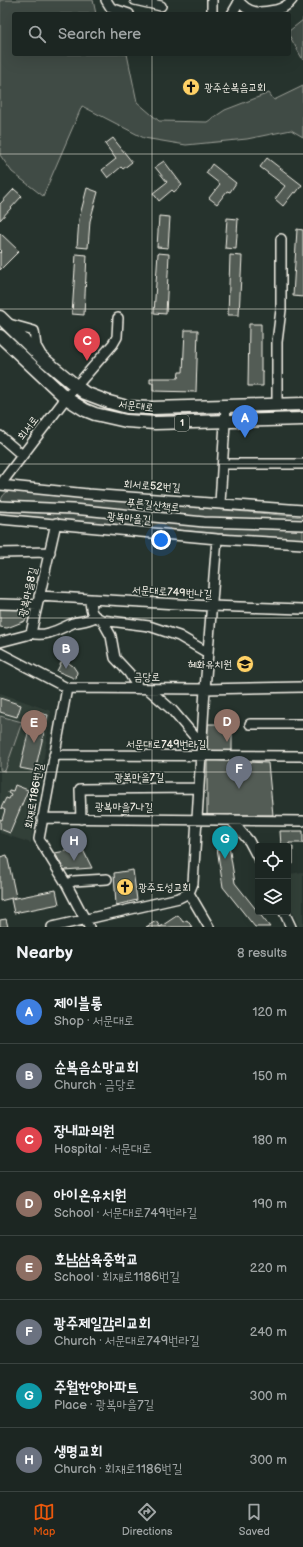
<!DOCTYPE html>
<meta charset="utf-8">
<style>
body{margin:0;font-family:"Balsamiq Sans","Poor Story",sans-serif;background:#29322f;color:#f1f3f6}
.controls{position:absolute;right:12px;bottom:12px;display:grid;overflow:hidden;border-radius:4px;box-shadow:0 4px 16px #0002}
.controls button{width:36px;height:36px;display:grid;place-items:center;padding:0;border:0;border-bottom:1px solid #3a4340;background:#1c2622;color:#f1f3f6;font:20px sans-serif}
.you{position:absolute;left:161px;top:540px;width:14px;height:14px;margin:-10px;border:3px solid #fff;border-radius:50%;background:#1a73e8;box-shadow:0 0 0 6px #1a73e833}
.badge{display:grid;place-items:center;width:26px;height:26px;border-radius:50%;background:#ea580c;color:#fff;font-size:13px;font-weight:700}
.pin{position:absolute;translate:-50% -33px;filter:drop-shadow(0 1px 2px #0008)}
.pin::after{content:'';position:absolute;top:21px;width:14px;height:12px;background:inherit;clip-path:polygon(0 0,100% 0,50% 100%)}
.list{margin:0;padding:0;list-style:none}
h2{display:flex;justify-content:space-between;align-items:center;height:52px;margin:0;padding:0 16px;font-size:17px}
h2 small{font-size:13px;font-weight:400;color:#a0a5a5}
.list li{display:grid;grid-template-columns:26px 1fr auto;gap:12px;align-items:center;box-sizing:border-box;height:64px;padding:0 16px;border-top:1px solid #3a4340}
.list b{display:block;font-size:15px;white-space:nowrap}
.list p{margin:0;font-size:13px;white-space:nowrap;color:#a0a5a5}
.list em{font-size:13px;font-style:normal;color:#a0a5a5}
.icon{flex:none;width:22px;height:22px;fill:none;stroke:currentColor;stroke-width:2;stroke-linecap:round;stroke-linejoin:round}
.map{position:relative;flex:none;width:303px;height:927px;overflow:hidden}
.search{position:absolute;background:#1c2622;box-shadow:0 4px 16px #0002;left:12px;right:12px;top:12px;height:44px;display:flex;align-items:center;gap:10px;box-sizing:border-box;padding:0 14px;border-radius:4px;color:#a0a5a5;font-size:15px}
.sheet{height:564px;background:#1c2622}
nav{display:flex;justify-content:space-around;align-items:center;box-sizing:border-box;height:56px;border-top:1px solid #3a4340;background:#1c2622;font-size:11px;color:#a0a5a5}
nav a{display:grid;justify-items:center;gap:2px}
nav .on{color:#ea580c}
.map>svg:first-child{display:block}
.built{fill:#333f39}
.green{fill:#414b45;stroke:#9a9e96}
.building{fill:#525c55;stroke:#f4f1e8}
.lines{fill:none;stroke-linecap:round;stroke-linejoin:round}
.minor-casing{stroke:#f4f1e8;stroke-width:12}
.major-casing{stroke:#f4f1e8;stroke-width:15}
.minor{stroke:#26332d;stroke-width:9}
.major{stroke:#26332d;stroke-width:12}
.grid{fill:none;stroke:#f4f1e8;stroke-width:1;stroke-opacity:0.55}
.labels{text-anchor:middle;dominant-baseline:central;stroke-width:3.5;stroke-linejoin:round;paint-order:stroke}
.shield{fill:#26332d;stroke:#b6b8b0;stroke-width:1}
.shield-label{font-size:10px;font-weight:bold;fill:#f4f1e8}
.poi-label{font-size:11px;fill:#f4f1e8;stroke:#26332d;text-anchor:start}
.street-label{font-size:11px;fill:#f4f1e8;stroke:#26332d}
</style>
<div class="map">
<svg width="303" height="927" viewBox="0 0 303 927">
<rect width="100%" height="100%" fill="#26332d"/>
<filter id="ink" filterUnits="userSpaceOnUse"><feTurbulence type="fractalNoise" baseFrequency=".025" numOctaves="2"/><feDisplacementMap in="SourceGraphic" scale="8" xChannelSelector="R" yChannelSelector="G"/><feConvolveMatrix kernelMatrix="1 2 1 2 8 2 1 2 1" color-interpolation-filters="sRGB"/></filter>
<g filter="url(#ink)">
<path class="built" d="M0 693 51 711 31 843 0 833Z
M303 872V927H299L288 901V874Z"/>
<path class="green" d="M0 0H93L96 14H14V54H127L137 102 159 121 207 122 225 110 269 93 274 100 303 86V137L291 130 247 139 186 145 144 138 82 106 43 196 12 172 0 155Z
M303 18V60L289 35V31L303 20Z
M9 491 303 517V541L0 514C0 503 0 495 9 491Z
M0 716 22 722 5 771 0 770Z"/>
<path class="building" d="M113 138 132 162 123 169 121 167 108 178 102 170 116 159 105 144Z
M267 158 302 185 296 193 294 192 283 206 275 199 285 186 260 167Z
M164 161 182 185 174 192 172 190 159 201 153 193 167 182 155 167Z
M212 164 236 183 230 192 227 191 217 204 209 198 220 184 206 173Z
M87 188 98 192 90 221 88 248 77 247 79 219Z
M14 189 22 196 0 220V204Z
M159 216 170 217 168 248 157 247Z
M227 218 238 219 236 249 225 248Z
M297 229 303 230V297L293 296Z
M0 233 19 251 0 270V253L2 251 0 249Z
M158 253 169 254 166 314 154 313Z
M76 254 87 255 84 315 72 314Z
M230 255 242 256 239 315H228Z
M249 324H261V371H263V386H248Z
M185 330H198L196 392 153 391V383H150V378H178L179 372H183Z
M0 608H27L25 621 7 628 0 627Z
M63 659 73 666 77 672 76 679 57 671Z
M0 698 21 705 17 717 0 712Z
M33 712 48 715 35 771 20 768Z
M208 724H232V751H207Z
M207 760 268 763 273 815H207Z
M15 785 28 790 10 833 0 829V819L2 820 5 810 1 808 6 798 9 799 11 795 8 793 9 790 13 791Z
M280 831H303V843H289V847H293V864H288V846H281Z
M227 833 235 883 270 927H255L223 887 215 835Z
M82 848 92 868 64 870 55 853Z
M7 855 16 897 0 901V857Z
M133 870 137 900 116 905 114 873Z
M56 890 59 904 14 913 11 899Z
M178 915 183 922 187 920 192 927H146L156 921 160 927Z
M6 919 8 927H0V920Z"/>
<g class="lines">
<g class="minor-casing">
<path id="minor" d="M106 0 111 8 129 14
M135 0 161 6
M238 0C249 15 260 13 276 10 282 8 288 6 292 0
M212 14V0
M232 14 239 2
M9 324 34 331 36 346 40 353
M277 405V342L281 310V239
M0 436 22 455
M223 464H303
M0 485 88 494 303 510
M0 485 66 398 113 344 117 337 118 318
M220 503 226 407
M0 506 73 509 204 522 303 525
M0 519 217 539 303 544
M0 553 50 552
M39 596 211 606 303 609
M90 599C91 611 90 615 102 620L111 636 115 658 129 673 139 689
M0 604 37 605
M102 620 149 626 179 636 208 653
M31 633C45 638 61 628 73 623 81 621 88 621 95 617
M0 642 27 635 31 633 56 523
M0 653 67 688 205 689 303 687
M67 688 39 839 67 885 89 927
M148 689 172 710 201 744
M250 724H303
M54 755 303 756
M42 818 303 821
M81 819 80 789 198 788
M231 820 249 841 258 858
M67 885 73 881 107 879
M189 893 193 883 205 689 217 539
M189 893 209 927
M284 912 291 927
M52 927 179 898 189 893"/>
</g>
<g class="major-casing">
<path id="major" d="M0 317 42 358 76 386 85 393 109 402 127 407 152 408 303 404
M0 336 66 398 85 410 95 414 126 421 155 423 303 419"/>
</g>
<use href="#minor" class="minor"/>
<use href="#major" class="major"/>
</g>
</g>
<path class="grid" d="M152 0V14M152 54V927M0 154H303M0 309H303M0 464H303M0 618H303M0 772H303"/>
<defs>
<g id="church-disc" transform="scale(0.9)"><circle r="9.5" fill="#ffd166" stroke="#26332d"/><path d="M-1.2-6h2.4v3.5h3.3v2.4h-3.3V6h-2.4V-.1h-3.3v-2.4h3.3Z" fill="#111"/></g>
<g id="school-disc" transform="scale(0.9)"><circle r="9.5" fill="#ffd166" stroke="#26332d"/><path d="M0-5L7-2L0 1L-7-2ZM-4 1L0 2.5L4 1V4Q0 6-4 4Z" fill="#111"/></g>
</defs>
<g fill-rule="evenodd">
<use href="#church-disc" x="191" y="87"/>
<use href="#school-disc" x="245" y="664"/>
<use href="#church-disc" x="125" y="887"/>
</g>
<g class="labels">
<rect class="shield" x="175" y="415" width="14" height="16" rx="3"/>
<g class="shield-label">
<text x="182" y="423">1</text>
</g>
<g class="poi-label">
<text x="204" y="87">광주순복음교회</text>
<text x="232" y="664" text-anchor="end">혜화유치원</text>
<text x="138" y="887">광주도성교회</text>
</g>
<g class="street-label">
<text transform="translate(136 406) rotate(6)">서문대로</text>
<text transform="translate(28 428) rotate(-53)">회서로</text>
<text transform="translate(152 486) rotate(4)">회서로52번길</text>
<text transform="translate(153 505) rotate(6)">푸른길산책로</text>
<text transform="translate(129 518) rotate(5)">광복마을길</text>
<text transform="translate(28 592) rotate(-77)">광복마을8길</text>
<text transform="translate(172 592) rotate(3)">서문대로749번나길</text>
<text transform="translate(147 677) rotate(1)">금당로</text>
<text x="166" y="744">서문대로749번라길</text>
<text x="139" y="777">광복마을7길</text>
<text transform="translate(34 796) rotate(-80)">회재로1186번길</text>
<text transform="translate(124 807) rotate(1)">광복마을7나길</text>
</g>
</g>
</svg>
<div class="controls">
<button><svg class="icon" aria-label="locate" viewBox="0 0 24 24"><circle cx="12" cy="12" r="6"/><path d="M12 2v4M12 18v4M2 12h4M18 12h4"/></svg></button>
<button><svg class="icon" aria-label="layers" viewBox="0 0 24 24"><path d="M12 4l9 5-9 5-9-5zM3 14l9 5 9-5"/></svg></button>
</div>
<div class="you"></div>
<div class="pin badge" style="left:245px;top:438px;background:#3f7fe0">A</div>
<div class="pin badge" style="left:66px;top:669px;background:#6b7280">B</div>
<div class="pin badge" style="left:87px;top:361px;background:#e0444e">C</div>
<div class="pin badge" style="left:227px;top:742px;background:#8d6e63">D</div>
<div class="pin badge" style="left:34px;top:743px;background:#8d6e63">E</div>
<div class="pin badge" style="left:239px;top:789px;background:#6b7280">F</div>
<div class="pin badge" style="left:225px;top:859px;background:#0f9aa8">G</div>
<div class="pin badge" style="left:74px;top:861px;background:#6b7280">H</div>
<div class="search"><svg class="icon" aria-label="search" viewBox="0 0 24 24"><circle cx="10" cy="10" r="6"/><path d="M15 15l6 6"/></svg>Search here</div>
</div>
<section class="sheet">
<h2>Nearby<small>8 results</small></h2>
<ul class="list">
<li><span class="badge" style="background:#3f7fe0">A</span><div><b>제이블롱</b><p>Shop · 서문대로</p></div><em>120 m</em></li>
<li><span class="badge" style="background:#6b7280">B</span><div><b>순복음소망교회</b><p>Church · 금당로</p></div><em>150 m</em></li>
<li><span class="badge" style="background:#e0444e">C</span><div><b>장내과의원</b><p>Hospital · 서문대로</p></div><em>180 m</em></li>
<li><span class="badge" style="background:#8d6e63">D</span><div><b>아이온유치원</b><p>School · 서문대로749번라길</p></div><em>190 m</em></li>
<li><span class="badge" style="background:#8d6e63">E</span><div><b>호남삼육중학교</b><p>School · 회재로1186번길</p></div><em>220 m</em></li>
<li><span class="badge" style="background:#6b7280">F</span><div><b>광주제일감리교회</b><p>Church · 서문대로749번라길</p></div><em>240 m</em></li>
<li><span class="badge" style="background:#0f9aa8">G</span><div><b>주월한양아파트</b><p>Place · 광복마을7길</p></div><em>300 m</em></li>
<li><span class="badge" style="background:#6b7280">H</span><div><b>생명교회</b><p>Church · 회재로1186번길</p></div><em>300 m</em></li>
</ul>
</section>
<nav>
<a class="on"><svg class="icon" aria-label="map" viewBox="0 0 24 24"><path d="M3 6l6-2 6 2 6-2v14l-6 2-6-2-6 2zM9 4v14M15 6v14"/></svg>Map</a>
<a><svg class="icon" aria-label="directions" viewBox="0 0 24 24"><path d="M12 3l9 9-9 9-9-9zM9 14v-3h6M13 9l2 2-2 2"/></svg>Directions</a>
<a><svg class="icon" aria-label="saved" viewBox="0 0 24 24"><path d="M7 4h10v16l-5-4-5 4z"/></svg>Saved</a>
</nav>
